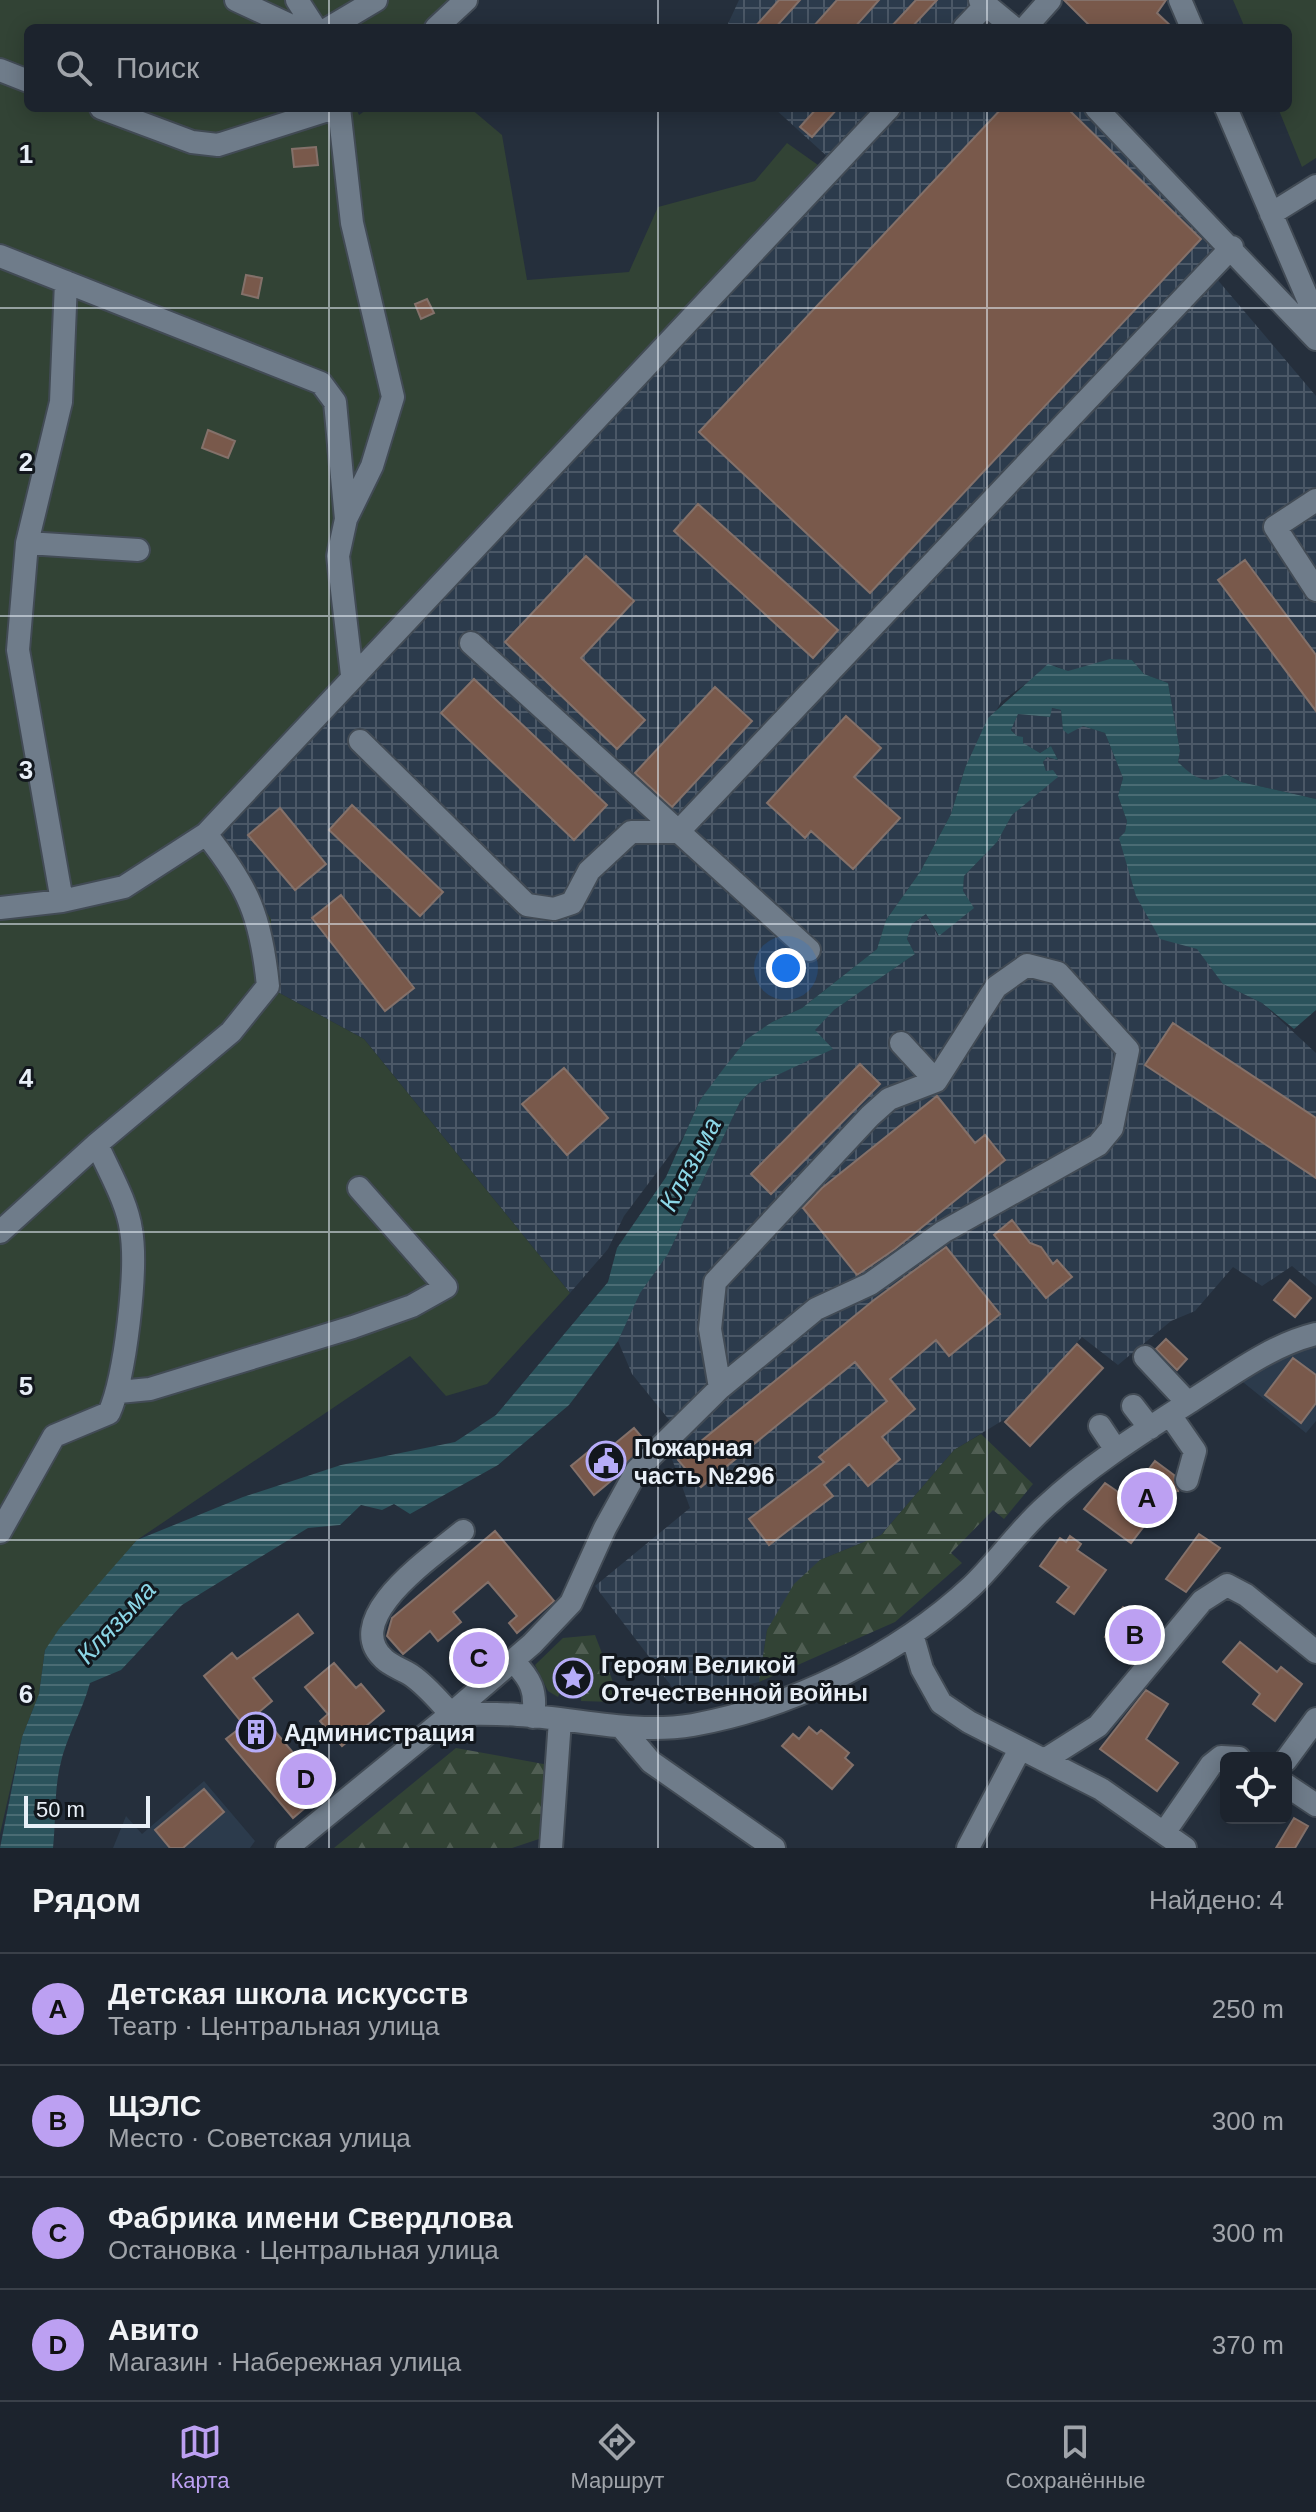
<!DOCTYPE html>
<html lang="ru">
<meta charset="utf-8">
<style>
body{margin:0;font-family:Arial,sans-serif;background:#252b35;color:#f1f3f6}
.controls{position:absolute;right:24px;bottom:24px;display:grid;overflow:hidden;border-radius:12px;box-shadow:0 4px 20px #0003}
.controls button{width:72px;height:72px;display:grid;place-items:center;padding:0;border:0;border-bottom:2px solid #3a4049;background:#1c232d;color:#f1f3f6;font:40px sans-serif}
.scale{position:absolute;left:24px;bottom:20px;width:126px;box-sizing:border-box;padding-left:8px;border:4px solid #e8eff7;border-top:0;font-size:22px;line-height:28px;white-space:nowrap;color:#e8eff7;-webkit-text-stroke:6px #12171d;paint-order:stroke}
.you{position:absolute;left:786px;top:968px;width:28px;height:28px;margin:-20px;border:6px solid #fff;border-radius:50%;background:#1a73e8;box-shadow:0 0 0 12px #1a73e833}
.badge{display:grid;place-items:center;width:52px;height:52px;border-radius:50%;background:#bca0f2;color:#111;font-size:26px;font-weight:700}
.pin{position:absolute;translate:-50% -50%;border:4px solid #fff;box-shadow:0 2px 8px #0006}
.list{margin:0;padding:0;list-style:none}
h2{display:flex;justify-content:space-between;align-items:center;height:104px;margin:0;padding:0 32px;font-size:34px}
h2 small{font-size:26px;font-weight:400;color:#a0a4aa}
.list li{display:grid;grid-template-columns:52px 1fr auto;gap:24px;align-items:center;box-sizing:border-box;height:112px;padding:0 32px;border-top:2px solid #3a4049}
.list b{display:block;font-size:30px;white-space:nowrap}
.list p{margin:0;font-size:26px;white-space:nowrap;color:#a0a4aa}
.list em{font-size:26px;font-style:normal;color:#a0a4aa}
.icon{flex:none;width:44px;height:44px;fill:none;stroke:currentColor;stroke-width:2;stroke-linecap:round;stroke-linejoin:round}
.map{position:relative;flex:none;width:1316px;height:1848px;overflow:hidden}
.search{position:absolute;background:#1c232d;box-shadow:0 4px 20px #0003;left:24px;right:24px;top:24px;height:88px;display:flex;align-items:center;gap:20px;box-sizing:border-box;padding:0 28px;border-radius:12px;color:#a0a4aa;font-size:30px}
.sheet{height:552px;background:#1c232d}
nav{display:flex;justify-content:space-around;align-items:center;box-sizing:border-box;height:112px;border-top:2px solid #3a4049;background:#1c232d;font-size:22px;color:#a0a4aa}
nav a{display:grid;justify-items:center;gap:4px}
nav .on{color:#bca0f2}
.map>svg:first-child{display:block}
.built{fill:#2c3b4c}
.industrial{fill:url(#industrial-grid)}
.forest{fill:url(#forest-firs)}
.green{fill:#324335}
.water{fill:url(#water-rules)}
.building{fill:#79594b;stroke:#84716a;stroke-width:2}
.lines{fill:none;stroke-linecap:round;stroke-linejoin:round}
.minor-casing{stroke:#424b55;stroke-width:26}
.minor{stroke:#6f7c8a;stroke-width:22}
.grid{fill:none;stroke:#e8eff7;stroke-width:2;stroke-opacity:0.55}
.labels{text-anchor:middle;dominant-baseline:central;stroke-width:6;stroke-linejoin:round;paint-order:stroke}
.poi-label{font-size:24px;font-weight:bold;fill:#e8eff7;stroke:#12171d;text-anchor:start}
.water-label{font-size:26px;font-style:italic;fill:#8bd6e6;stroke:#12171d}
.grid-label{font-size:26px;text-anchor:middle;font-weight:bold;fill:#e8eff7;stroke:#12171d;stroke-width:6;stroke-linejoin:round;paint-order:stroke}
</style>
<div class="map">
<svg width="1316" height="1848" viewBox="0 0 1316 1848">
<defs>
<pattern id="industrial-grid" width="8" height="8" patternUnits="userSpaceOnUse" patternTransform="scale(2)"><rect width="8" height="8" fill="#2c3b4c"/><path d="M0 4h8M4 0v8" fill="none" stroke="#4b5867"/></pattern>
<pattern id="forest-firs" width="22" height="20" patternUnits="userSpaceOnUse" patternTransform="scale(2)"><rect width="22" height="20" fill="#324335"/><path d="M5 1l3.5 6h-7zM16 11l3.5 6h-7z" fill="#505e53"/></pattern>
<pattern id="water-rules" width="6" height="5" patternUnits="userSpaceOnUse" patternTransform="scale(2)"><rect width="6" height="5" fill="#2b535c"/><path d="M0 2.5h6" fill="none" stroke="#4a6c74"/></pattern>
</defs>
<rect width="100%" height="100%" fill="#252f3c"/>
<path class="built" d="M1316 1342V1421L1306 1433 1239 1379Z
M204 1781 255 1841 250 1848H113L126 1816 142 1834Z"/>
<path class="industrial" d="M739 0H979L952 28H726Z
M774 108H878L830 159Z
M903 108H1081L1223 242 1205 265 1316 396V799L1241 782 1227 774 1215 781 1198 780 1188 772 1178 762 1180 751 1168 683 1144 674 1132 660 1068 672 1056 666 1021 687 1001 702 965 768 951 814 920 872 886 920 877 949 802 1008 772 1022 747 1040 700 1100 684 1136 624 1216 608 1249 570 1293 364 1039 272 989 217 837Z
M1051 708 1061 710 1063 730 1083 726 1105 733 1123 778 1118 796 1127 821 1125 832 1223 984 1262 1003 1316 1053V1286L1292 1266 1262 1286 1233 1267 1195 1311 1171 1321 1118 1365 1082 1337 1010 1416 954 1450 881 1535 820 1560 767 1630 759 1682 682 1700 595 1586 690 1508 669 1451 683 1437 632 1374 618 1341 640 1292 668 1254 740 1102 758 1084 832 1049 814 1030 834 1010 915 954 907 939 912 924 926 914 938 936 963 891 964 876 997 842 1012 815 1057 777 1046 771 1043 762 1047 757 1058 760 1051 746 1040 753 1022 743 1011 729 1018 714 1049 717Z"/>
<path class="forest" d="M981 1434 1033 1484 1004 1519 993 1510 951 1553 962 1563 895 1622 759 1682 767 1630 794 1584 820 1560 881 1535 954 1450Z
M595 1635 613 1682 614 1702 581 1701 583 1677 567 1673 558 1697 548 1691 535 1665 563 1638Z
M456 1748 549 1765 539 1839 512 1848H334Z"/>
<path class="green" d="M0 0H453L422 28H28V108H356L359 115 369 108H470L502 135 527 280 629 272 658 207 755 181 787 143 835 177 218 837 271 919 272 989 364 1039 570 1293 487 1384 446 1396 410 1356 137 1540 45 1650 39 1694 22 1737 0 1834Z
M1233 0H1316V158L1302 167 1278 108H1288V28H1245Z"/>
<path class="water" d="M1110 659 1132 660 1144 674 1168 683 1180 751 1178 762C1194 778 1206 786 1226 774L1241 782 1316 799V1010L1294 1029 1262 1003 1223 984 1197 949 1160 939 1136 896 1119 838 1125 832 1127 821 1118 796 1123 778 1105 733 1083 726 1068 734 1063 730 1061 710 1052 708 1050 717 1018 714 1011 730 1017 736 1023 737V743L1040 753 1051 746 1058 760 1047 757 1043 762 1046 771 1053 770 1058 777 1012 815 997 842 964 876 963 891 974 908 939 936 926 914 912 924 907 939 915 954 834 1010 815 1030 833 1049 758 1084 740 1102 668 1254 640 1293 618 1341 569 1405 498 1465 410 1514 394 1504 382 1510 361 1505 340 1525 308 1528 182 1605 121 1670 90 1683C82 1712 66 1737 60 1766 54 1792 56 1821 53 1848H0L22 1737 39 1694 45 1650 59 1629 137 1540 243 1497 341 1465 455 1442 496 1415 608 1282 617 1248 666 1177 700 1100 724 1068 747 1039 772 1022 802 1008 877 949 886 920 920 872 951 814 965 768 988 718 1048 664 1068 671Z"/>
<path class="building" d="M779 0H800L775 28H754Z
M837 0H879L854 28H812Z
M916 0H937L911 28H890Z
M1064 0H1166L1157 13 1173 28H1092Z
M817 108H838L812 137 800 127Z
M1002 108H1067L1201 239 870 593 699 432Z
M316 147 318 165 294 167 292 149Z
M246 275 262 278 258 298 242 294Z
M427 299 434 313 421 319 415 304Z
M208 430 235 441 228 458 202 448Z
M698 504 838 630 813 658 674 531Z
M586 556 634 601 581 658 645 720 617 749 505 642Z
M1245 560 1316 655V711L1218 580Z
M474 679 607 805 574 840 441 713Z
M715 687 752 721 672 807 635 773Z
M846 716 881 748 854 777 900 818 853 869 811 831 805 838 767 803Z
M352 805 443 892 420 916 329 830Z
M280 808 326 864 295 890 248 835Z
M341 895 414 988 385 1011 312 918Z
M1173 1023 1316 1118V1178L1145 1065Z
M860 1064 880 1084 771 1194 751 1174Z
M564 1068 608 1118 567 1155 522 1104Z
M937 1096 975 1143 985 1135 1005 1160 895 1249 857 1275 803 1208 822 1188Z
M1012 1220 1030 1243 1041 1247 1053 1264 1057 1260 1072 1277 1046 1298 994 1235Z
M946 1247 1000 1314 949 1356 936 1340 890 1379 915 1409 882 1437 900 1459 868 1486 849 1464 824 1485 833 1496 769 1545 749 1519 824 1462 819 1457 887 1401 855 1362 701 1487 678 1460 874 1300Z
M1290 1280 1311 1298 1295 1317 1274 1300Z
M1166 1339 1187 1359 1177 1370 1156 1349Z
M1077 1344 1103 1368 1030 1446 1005 1422Z
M1293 1358 1316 1375V1403L1301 1423 1265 1395Z
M634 1428 646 1442 618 1475 594 1495 571 1466 593 1448 600 1456Z
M1155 1461 1174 1475 1178 1491 1172 1490 1131 1543 1084 1509 1105 1483 1127 1498Z
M495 1531 554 1601 517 1633 509 1623 517 1616 488 1582 453 1612 461 1622 438 1641 430 1631 403 1654 387 1636 392 1618Z
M1199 1534 1220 1548 1186 1592 1166 1579Z
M1070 1536 1081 1544 1077 1550 1106 1570 1074 1614 1057 1602 1069 1587 1040 1566 1060 1538 1066 1542Z
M1123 1607 1160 1629 1137 1657 1105 1637Z
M298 1614 313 1633 253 1678 272 1701 259 1712 325 1791 293 1818 226 1739 244 1725 204 1676 232 1653 237 1659Z
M1240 1642 1277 1672 1281 1667 1302 1684 1275 1721 1253 1704 1260 1694 1223 1662Z
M334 1663 356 1688 361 1684 384 1711 342 1746 320 1721 328 1714 305 1687Z
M1146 1690 1168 1704 1146 1739 1178 1763 1157 1791 1100 1749Z
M809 1727 817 1734 821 1730 849 1753 845 1758 853 1765 832 1789 782 1746 793 1734 799 1739Z
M204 1789 224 1812 183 1848H170L155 1830Z
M1294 1818 1308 1826 1295 1848H1276Z"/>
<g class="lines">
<g class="minor-casing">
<path id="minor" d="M236 0 296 28
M297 0 315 28
M980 0 1014 28
M1180 0 1192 28
M329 28 376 0
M436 28 466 0
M964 28 986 5
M1025 28 1050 0
M0 70 28 81
M101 108 192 142 218 145 334 108
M339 108 352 223 393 397 372 466 346 519
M1096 108 1316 339
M1226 108 1316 318
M1271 214 1316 186
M0 256 321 383 335 402 346 519 338 556 352 675
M1316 500 1275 527 1316 590
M27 543 138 550
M471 643 809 950
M360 741 527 905 554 909 572 903 589 871 631 832H678L1232 247
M62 901 18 650 27 543 61 402 66 282
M0 908 62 901 124 887 206 834 889 108
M901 1043 936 1081
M0 1232 97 1144
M1145 1357 1188 1403
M119 1392 150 1389 353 1327 412 1306 446 1287 359 1188
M1133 1406 1150 1428
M1170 1415 1195 1451 1187 1480
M1100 1426 1116 1450
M0 1532 54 1436 109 1413C125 1378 138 1269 131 1230 127 1201 108 1170 97 1144L231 1032 268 986C261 917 249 888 206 834
M912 1634 922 1669 941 1703 969 1722 1101 1789 1185 1848
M513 1661C531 1679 537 1691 533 1717
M451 1714C473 1714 496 1713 518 1715 577 1718 633 1735 693 1725 793 1707 898 1655 972 1586 998 1561 1019 1530 1046 1506 1091 1464 1143 1432 1194 1399 1232 1375 1271 1345 1316 1334
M451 1714C438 1700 427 1686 411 1675 402 1669 391 1666 384 1659 339 1618 435 1555 463 1531
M623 1729 651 1762 774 1848
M1046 1759 1098 1726 1202 1601 1227 1585 1246 1595 1316 1652
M1286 1760 1316 1719
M1286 1785 1316 1805
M1164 1833 1211 1765 1221 1757 1239 1758
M287 1848 451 1714 532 1644 571 1603 605 1528 637 1470 720 1388 816 1309 870 1284 943 1232 1098 1145 1112 1128 1128 1050 1058 973 1027 965 996 987 936 1081 889 1099 870 1116 715 1282 710 1329 720 1388
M551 1848 560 1720
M968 1848 1020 1749"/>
</g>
<use href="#minor" class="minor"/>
</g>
<path class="grid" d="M329 0V28M658 0V28M987 0V28M329 108V1848M658 108V1848M987 108V1848M0 308H1316M0 616H1316M0 924H1316M0 1232H1316M0 1540H1316"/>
<defs>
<g id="civic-ring" transform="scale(2)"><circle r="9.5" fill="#12171d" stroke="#b6acf8" stroke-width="1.5"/><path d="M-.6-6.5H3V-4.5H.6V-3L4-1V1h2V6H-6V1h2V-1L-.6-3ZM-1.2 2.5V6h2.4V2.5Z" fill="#b6acf8"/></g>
<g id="sight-ring" transform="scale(2)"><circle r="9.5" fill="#12171d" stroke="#b6acf8" stroke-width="1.5"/><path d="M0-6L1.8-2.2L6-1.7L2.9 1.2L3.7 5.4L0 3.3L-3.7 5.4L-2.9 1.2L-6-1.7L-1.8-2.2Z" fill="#b6acf8"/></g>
<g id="building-ring" transform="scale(2)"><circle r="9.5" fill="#12171d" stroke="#b6acf8" stroke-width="1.5"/><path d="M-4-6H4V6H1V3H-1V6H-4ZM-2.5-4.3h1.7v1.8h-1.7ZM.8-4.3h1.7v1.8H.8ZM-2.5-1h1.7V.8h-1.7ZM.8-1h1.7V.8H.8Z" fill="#b6acf8"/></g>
</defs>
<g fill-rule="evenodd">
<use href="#civic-ring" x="606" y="1461"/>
<use href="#sight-ring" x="573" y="1678"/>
<use href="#building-ring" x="256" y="1732"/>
</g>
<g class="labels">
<g class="poi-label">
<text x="634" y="1447">Пожарная<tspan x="634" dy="28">часть №296</tspan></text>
<text x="601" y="1664">Героям Великой<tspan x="601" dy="28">Отечественной войны</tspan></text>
<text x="284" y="1732">Администрация</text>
</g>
<g class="water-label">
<text transform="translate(690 1164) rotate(-62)">Клязьма</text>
<text transform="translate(116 1622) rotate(-47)">Клязьма</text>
</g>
</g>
<g class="grid-label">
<text x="26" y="163">1</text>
<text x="26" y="471">2</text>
<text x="26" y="779">3</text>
<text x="26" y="1087">4</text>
<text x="26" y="1395">5</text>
<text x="26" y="1703">6</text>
</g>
</svg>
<div class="controls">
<button><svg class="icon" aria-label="locate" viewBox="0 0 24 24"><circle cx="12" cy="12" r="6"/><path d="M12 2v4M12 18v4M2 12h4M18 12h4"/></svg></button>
</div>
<div class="scale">50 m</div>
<div class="you"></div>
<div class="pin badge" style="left:1147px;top:1498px">A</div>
<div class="pin badge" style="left:1135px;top:1635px">B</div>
<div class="pin badge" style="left:479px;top:1658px">C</div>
<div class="pin badge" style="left:306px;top:1779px">D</div>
<div class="search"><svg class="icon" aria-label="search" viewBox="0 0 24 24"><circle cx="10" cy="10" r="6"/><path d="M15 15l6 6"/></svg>Поиск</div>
</div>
<section class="sheet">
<h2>Рядом<small>Найдено: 4</small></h2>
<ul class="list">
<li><span class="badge">A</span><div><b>Детская школа искусств</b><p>Театр · Центральная улица</p></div><em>250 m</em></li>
<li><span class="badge">B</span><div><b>ЩЭЛС</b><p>Место · Советская улица</p></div><em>300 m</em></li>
<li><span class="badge">C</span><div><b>Фабрика имени Свердлова</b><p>Остановка · Центральная улица</p></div><em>300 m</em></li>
<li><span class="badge">D</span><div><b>Авито</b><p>Магазин · Набережная улица</p></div><em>370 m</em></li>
</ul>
</section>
<nav>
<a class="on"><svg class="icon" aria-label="map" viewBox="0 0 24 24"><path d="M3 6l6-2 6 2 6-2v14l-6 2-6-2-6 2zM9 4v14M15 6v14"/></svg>Карта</a>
<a><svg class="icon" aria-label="directions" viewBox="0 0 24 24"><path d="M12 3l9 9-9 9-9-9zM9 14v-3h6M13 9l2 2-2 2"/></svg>Маршрут</a>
<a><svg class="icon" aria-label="saved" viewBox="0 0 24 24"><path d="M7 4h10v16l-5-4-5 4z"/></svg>Сохранённые</a>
</nav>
